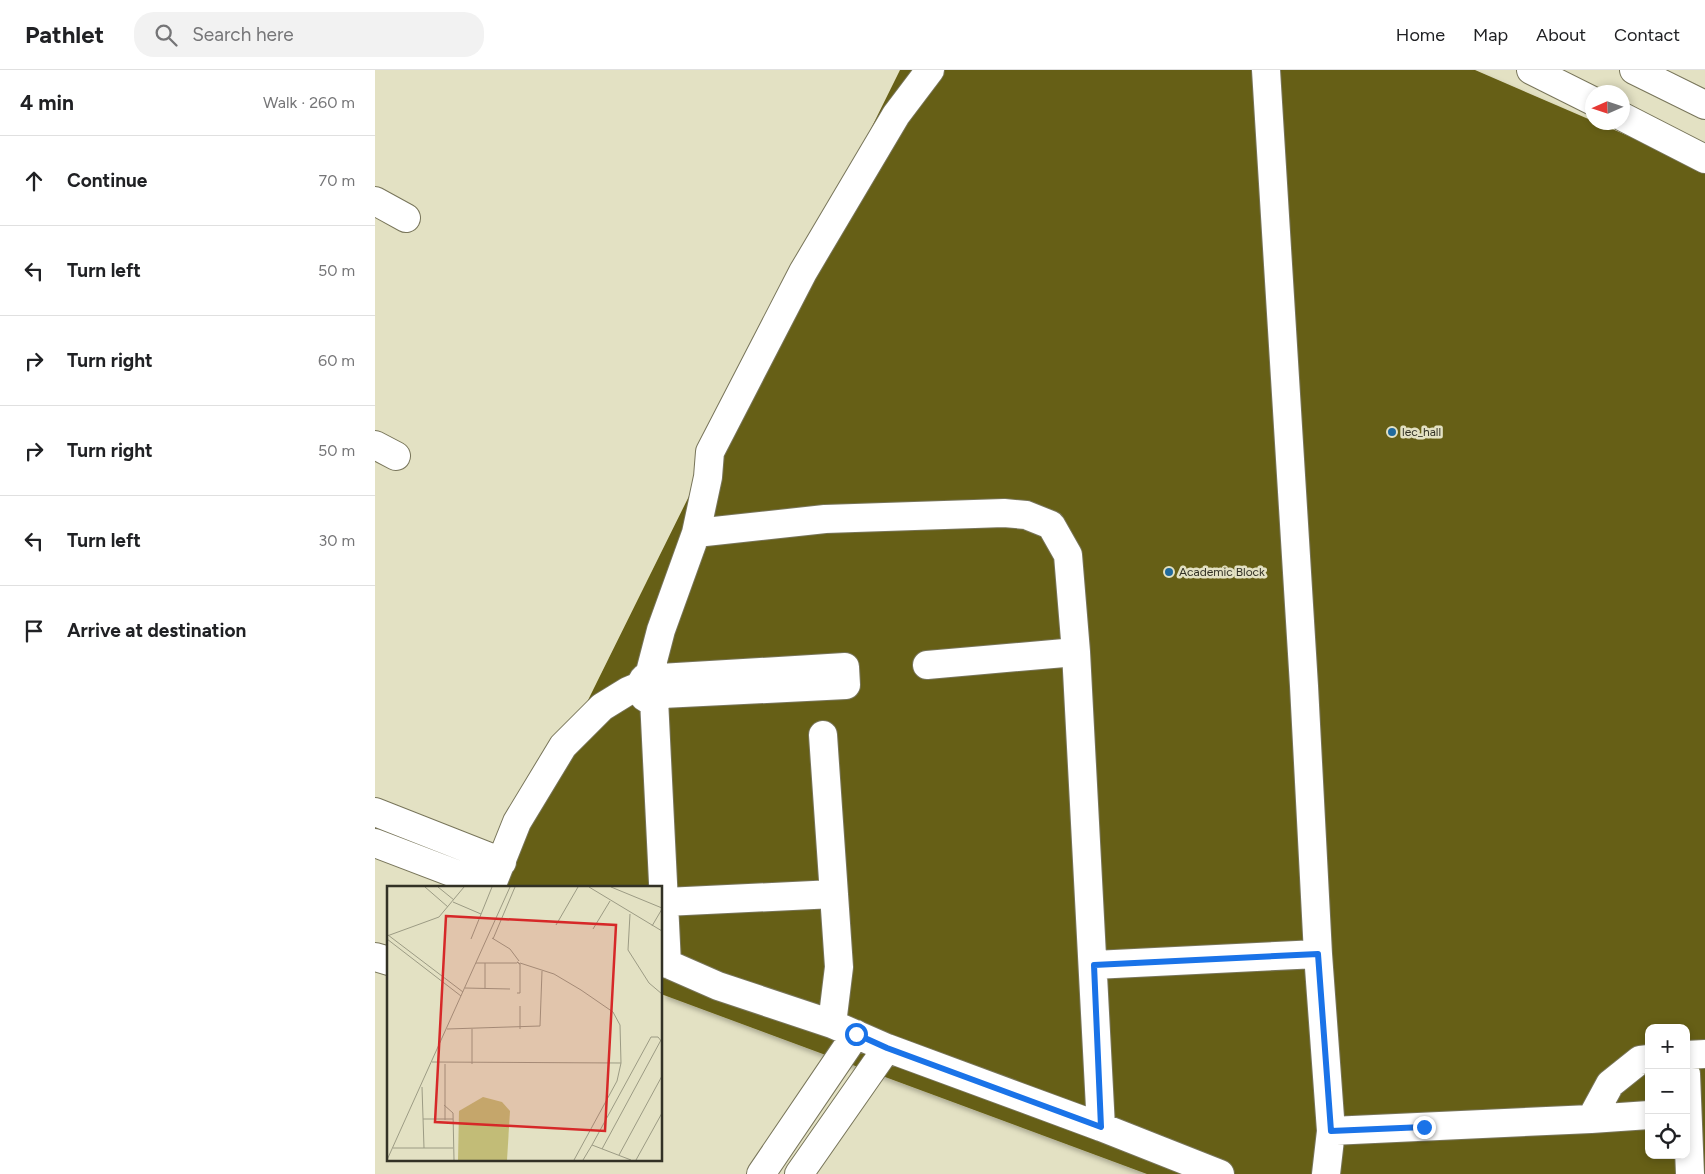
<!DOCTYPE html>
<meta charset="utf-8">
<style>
body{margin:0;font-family:Figtree,sans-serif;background:#f2f2f2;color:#202124}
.controls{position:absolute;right:15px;bottom:15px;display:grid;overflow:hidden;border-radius:10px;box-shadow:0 2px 8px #0003}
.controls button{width:45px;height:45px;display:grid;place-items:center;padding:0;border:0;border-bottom:1px solid #e0e0e0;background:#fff;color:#202124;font:25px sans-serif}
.compass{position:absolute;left:1210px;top:15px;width:45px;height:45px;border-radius:50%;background:#fff;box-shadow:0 2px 8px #0003;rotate:267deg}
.stop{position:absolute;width:15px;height:15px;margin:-11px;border:4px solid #1a73e8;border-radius:50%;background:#fff}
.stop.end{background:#1a73e8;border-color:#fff;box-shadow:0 1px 5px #0008}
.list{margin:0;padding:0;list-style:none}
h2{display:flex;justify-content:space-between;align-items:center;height:65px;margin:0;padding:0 20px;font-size:21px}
h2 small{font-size:16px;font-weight:400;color:#757577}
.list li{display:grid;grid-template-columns:32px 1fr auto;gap:15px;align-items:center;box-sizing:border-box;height:90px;padding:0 20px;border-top:1px solid #e0e0e0}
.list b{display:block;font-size:19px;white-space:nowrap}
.list em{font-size:16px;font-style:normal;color:#757577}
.icon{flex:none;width:28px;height:28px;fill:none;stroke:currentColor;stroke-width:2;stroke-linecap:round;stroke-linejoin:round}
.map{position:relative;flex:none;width:1330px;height:1104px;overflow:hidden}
header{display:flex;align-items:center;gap:30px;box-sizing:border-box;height:70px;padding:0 25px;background:#fff;border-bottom:1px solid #e0e0e0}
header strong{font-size:24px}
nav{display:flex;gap:28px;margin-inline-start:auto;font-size:18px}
.search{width:350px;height:45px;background:#f2f2f2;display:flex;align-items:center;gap:12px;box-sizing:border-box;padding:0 18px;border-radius:20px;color:#757577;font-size:19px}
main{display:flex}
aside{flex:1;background:#fff}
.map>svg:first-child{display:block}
.building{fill:#665e14;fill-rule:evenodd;filter:url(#shadow)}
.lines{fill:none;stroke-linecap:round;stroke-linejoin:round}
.minor-casing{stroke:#78755a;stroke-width:30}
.minor{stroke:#fff;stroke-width:28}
.route{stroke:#1a73e8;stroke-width:6}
.poi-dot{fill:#216a9d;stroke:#e3e1c3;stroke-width:2}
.labels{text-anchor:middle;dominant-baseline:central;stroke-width:5;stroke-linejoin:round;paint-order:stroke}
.poi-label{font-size:12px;fill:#323125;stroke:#e3e1c3;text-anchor:start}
.inset-road{fill:none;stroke:#9c9b84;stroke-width:1}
.view{fill:#d62828;fill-opacity:0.15;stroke:#d62828;stroke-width:2.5}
.inset-edge{fill:none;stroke:#323125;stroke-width:2.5}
</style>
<header>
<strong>Pathlet</strong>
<div class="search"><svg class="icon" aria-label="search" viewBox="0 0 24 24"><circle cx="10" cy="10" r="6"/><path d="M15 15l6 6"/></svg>Search here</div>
<nav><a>Home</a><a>Map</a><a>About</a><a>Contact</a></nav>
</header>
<main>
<aside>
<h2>4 min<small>Walk · 260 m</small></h2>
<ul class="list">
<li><svg class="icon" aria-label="ahead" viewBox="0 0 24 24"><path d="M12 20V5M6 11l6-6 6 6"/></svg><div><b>Continue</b></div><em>70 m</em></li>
<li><svg class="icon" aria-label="left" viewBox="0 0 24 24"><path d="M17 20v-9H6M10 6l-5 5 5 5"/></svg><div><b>Turn left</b></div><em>50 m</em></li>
<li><svg class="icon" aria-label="right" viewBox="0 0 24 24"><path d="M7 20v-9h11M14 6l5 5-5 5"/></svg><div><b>Turn right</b></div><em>60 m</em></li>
<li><svg class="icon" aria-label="right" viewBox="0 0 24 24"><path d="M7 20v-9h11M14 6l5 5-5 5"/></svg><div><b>Turn right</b></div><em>50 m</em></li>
<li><svg class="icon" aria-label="left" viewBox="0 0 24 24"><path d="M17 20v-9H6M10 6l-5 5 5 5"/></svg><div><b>Turn left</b></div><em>30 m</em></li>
<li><svg class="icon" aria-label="arrive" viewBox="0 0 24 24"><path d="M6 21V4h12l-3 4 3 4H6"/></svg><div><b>Arrive at destination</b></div></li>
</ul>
</aside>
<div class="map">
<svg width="1330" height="1104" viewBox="0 0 1330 1104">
<defs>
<filter id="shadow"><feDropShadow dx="4.5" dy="4.5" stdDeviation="2.5" flood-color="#0004"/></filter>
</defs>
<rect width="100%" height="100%" fill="#e3e1c3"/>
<path class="building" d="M525 0H1100L1218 51V52H1221L1330 99V1104H772L286 924V818H120ZM1274 958H1311V1085H1274Z"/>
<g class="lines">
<g class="minor-casing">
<path id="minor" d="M891 0 929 616 943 884 956 1061 951 1104
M1156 0 1218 31
M1259 0 1330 35
M1248 47 1330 89
M0 131 31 148
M0 375 21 386
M321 463 450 449 629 443 651 445 676 455 693 485 701 582 726 1057
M552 595 701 582
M274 606 286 560 321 463 333 407 335 382 428 202 521 45 555 0
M285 608C291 616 291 628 279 629 257 632 264 595 285 608L470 597 471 615 287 624
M279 629 292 894
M448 665 464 897 457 954
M0 742 127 792
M0 773 118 818
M116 817 142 752 188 676 227 637 253 621 265 616
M290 832 459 824
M0 887 14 891
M286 891 343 916 457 954 512 978 726 1057 845 1104
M719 895 943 884
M1311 985 1330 984
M1311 1004 1315 1104
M1216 1049 1235 1014 1265 990 1274 989
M956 1061 1216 1049 1274 1045
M386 1104 481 964
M424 1104 512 978"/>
</g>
<use href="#minor" class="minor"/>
</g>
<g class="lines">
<path class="route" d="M481 964 512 978 726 1057 719 895 943 884 956 1061 1049 1057"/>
</g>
<g class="poi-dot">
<circle cx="1017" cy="362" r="5"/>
<circle cx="794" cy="502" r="5"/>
</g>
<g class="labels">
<g class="poi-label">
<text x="1027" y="362">lec_hall</text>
<text x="804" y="502">Academic Block</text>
</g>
</g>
<g transform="translate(12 816)">
<rect width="275" height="275" fill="#e3e1c3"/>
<path d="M96 211 115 216 123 225 120 274H71L72 225Z" fill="#c2bc77"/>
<path class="inset-road" d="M38 1 61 21M51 1 67 14M202 1 275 45M224 1 275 22M66 16 94 28M243 28 241 64 262 97 275 108M169 39 191 1M265 40 275 23M206 43 223 15M1 49 76 106M0 50 52 31 77 1M105 52 123 63 132 75M0 53 74 110M84 53 105 1M106 53 128 1M89 77H130M133 77 167 88 194 104 226 126 233 139 234 177 230 195 187 274M78 102 123 103M98 103V77M130 107H133V78L130 76 133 78M133 120V143M60 143 153 140 155 85M45 176 234 177M58 178V234M85 178V143M35 201 37 262M57 219 66 227 67 274M36 233H66M6 262H66M215 263 274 154M232 269 275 190M0 274 123 1M196 274 205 259M244 274 205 259 264 151H271L275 156M249 274 275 227"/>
<path class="view" d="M59 30 229 39 218 245 48 236Z"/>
<rect width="275" height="275" class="inset-edge"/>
</g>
</svg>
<div class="controls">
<button>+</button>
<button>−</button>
<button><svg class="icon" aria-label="locate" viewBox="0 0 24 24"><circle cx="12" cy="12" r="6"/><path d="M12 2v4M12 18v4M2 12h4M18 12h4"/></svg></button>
</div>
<svg class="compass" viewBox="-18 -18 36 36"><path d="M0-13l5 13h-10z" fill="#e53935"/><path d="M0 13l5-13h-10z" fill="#757577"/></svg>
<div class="stop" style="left:481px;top:964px"></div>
<div class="stop end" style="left:1049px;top:1057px"></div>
</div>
</main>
